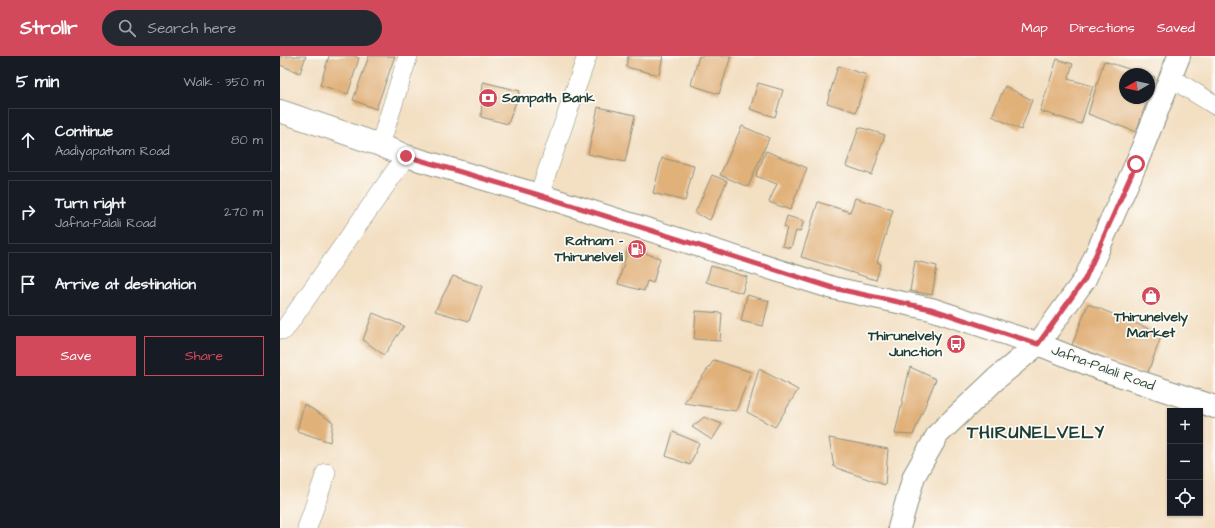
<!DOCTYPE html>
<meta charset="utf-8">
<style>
body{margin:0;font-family:"Architects Daughter",sans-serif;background:#242831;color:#f1f3f6}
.controls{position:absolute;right:12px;bottom:12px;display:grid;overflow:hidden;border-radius:0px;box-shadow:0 1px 3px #0004}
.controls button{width:36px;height:36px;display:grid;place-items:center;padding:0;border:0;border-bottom:1px solid #363941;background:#171b24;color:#f1f3f6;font:20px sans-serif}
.compass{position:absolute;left:839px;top:12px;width:36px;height:36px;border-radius:50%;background:#171b24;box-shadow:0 1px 3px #0004;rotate:261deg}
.stop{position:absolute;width:12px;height:12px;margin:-9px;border:3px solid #d1495b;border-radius:50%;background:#fff}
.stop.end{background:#d1495b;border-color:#fff;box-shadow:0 1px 4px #0008}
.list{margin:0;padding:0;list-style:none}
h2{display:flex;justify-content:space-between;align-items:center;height:52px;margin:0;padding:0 16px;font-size:17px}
h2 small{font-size:13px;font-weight:400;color:#9ea1a6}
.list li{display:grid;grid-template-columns:26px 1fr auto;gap:12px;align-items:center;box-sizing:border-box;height:64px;margin:0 8px 8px;padding:0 8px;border:1px solid #363941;border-radius:0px}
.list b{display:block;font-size:15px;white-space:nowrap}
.list p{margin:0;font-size:13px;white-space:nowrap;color:#9ea1a6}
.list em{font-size:13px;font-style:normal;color:#9ea1a6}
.actions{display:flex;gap:8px;padding:12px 16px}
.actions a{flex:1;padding:9px 0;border:1px solid #d1495b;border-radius:0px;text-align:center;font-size:14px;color:#d1495b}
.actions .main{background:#d1495b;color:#fff}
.icon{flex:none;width:22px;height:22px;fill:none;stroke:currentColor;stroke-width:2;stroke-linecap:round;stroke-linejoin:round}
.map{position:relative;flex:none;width:935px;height:472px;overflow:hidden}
header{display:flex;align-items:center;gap:24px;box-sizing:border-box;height:56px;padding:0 20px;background:#d1495b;color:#fff}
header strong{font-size:19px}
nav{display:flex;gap:22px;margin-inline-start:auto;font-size:14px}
.search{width:280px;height:36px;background:#242831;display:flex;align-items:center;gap:10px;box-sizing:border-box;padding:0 14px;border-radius:22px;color:#9ea1a6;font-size:15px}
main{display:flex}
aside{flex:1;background:#171b24}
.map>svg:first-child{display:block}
.building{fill:#e1b17a}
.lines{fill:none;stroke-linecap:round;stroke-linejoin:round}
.street-casing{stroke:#898e7b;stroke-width:20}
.secondary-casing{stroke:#898e7b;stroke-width:24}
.primary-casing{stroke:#898e7b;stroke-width:24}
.street{stroke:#fff;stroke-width:19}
.secondary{stroke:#fff;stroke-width:22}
.primary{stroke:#fff;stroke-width:22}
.route{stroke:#d1495b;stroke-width:5}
.labels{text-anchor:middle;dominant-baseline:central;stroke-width:3.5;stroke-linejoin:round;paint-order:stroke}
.poi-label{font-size:14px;font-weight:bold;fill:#1f3d34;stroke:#fdfcf7;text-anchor:end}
.street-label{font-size:14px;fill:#1f3d34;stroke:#fdfcf7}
.district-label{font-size:18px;font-weight:bold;letter-spacing:1px;fill:#1f3d34;stroke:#fdfcf7}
</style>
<header>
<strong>Strollr</strong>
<div class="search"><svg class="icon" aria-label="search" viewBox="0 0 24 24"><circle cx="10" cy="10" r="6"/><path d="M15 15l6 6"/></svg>Search here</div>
<nav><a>Map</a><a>Directions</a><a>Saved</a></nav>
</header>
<main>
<aside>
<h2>5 min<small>Walk · 350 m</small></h2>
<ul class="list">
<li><svg class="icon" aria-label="ahead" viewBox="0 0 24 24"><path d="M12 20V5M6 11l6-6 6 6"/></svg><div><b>Continue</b><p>Aadiyapatham Road</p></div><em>80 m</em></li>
<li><svg class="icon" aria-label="right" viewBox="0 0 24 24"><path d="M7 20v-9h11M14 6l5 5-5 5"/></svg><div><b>Turn right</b><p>Jafna-Palali Road</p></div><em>270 m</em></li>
<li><svg class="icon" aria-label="arrive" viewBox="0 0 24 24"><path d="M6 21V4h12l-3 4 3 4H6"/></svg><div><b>Arrive at destination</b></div></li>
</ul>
<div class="actions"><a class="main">Save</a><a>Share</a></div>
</aside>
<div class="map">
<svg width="935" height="472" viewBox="0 0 935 472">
<rect width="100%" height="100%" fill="#fdfcf7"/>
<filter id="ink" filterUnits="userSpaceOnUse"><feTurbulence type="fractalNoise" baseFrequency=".025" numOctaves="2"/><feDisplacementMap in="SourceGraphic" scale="8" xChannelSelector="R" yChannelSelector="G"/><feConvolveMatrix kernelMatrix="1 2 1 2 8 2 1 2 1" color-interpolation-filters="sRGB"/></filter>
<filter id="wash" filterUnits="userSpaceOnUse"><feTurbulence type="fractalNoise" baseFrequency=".012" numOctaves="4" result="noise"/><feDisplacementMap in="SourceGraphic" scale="16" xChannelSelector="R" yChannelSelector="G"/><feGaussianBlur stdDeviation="0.9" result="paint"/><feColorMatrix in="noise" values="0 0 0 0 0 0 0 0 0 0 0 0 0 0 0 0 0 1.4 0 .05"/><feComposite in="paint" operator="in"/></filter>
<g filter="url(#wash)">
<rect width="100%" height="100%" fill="#f3dfc2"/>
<g id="blocks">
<path class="building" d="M0 0H26L20 17 0 9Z
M49 0H74L79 2 68 38 40 29Z
M89 0H115L96 53 73 44Z
M348 0H383L379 19 346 11Z
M419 0H451L439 38 411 29Z
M777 3 793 8 788 23 813 30 801 68 760 55Z
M824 5 864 18H845V42H868L856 76 808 58Z
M558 10 587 19 576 56 547 47Z
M869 19 875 21 869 39Z
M203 26 240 35 228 68 201 61Z
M478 27 503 34 495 61 470 53Z
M725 30 752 44 741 74 712 60Z
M318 51 355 59 345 106 308 98Z
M462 70 489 82 468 131 440 119Z
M579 71 605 79 592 119 566 110Z
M486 95 527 112 510 154 489 146 497 128 476 120Z
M382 102 414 110 405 145 373 137Z
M432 119 447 125 430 164 415 157Z
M575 142 613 154 597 206 601 208 596 224 521 201 538 146 570 156Z
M507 160 524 165 520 176 516 175 511 192 502 190 507 172 504 171Z
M348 192 380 202 373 227 367 225 364 235 338 228Z
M635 205 657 210 652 239 630 235Z
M431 210 467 221 462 237 426 226Z
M173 220 202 230 189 265 155 255Z
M467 239 489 245 483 270 461 265Z
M808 248 882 278 867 319 792 289Z
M416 255 442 257 440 285 414 283Z
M93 257 124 270 104 299 83 284Z
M434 304 471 316 456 355 404 347Z
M630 311 656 323 633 379 615 378Z
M479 313 518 334 495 371 467 356Z
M24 348 53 366 50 386 17 375Z
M424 361 442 368 432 384 412 371Z
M393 376 419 387 410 409 386 400Z
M549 382 608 393 605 429 554 411Z"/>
</g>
</g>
<g filter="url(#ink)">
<use href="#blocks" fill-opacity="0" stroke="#898e7b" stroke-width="1"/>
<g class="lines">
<g class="street-casing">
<path id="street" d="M891 22 935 49
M100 89 128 0
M259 139 307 0
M4 274 126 100
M27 472 46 417"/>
</g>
<g class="secondary-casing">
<path id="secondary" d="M619 472 634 420 658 378 717 322 758 288 805 223 856 108 899 0"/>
</g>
<g class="primary-casing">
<path id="primary" d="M0 55 100 89 126 100 259 139 553 232 651 253 758 288 818 312 935 351"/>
</g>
<use href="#street" class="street"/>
<use href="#secondary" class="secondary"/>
<use href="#primary" class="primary"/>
</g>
</g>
<g class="lines" filter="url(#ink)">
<path class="route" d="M126 100 259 139 553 232 651 253 758 288 805 223 856 108"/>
</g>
<defs>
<g id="bank-disc" transform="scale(1)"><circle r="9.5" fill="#d1495b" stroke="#fdfcf7"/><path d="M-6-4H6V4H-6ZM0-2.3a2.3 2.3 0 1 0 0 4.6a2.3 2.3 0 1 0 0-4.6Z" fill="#fff"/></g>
<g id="fuel-disc" transform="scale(1)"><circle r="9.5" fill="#d1495b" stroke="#fdfcf7"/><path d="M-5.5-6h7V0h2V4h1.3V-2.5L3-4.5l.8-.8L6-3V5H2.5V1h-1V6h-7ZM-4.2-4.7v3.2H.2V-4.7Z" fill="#fff"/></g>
<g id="shop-disc" transform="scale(1)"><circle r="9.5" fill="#d1495b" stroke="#fdfcf7"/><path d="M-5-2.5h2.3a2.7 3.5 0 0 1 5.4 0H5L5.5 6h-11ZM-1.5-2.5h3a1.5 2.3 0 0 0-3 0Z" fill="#fff"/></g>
<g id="bus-disc" transform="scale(1)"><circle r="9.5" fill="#d1495b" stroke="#fdfcf7"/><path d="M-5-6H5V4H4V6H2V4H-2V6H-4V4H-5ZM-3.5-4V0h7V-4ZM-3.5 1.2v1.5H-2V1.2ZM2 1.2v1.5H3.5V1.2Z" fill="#fff"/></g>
</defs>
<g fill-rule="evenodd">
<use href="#bank-disc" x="208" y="42"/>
<use href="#fuel-disc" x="357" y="193"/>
<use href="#shop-disc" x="871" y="240"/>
<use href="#bus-disc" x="676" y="288"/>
</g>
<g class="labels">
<g class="poi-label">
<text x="222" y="42" text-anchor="start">Sampath Bank</text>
<text x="343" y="185">Ratnam -<tspan x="343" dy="16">Thirunelveli</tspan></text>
<text x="871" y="261" text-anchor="middle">Thirunelvely<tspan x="871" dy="16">Market</tspan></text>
<text x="662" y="280">Thirunelvely<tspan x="662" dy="16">Junction</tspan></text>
</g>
<g class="street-label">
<text transform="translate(823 312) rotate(20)">Jafna-Palali Road</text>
</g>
<g class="district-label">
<text x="756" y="376">THIRUNELVELY</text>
</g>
</g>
</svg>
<div class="controls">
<button>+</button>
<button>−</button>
<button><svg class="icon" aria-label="locate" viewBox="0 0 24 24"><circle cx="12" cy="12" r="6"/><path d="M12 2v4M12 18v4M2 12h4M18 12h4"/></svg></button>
</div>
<svg class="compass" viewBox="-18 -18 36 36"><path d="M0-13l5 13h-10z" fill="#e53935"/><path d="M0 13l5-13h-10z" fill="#9ea1a6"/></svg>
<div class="stop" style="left:856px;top:108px"></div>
<div class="stop end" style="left:126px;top:100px"></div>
</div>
</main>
